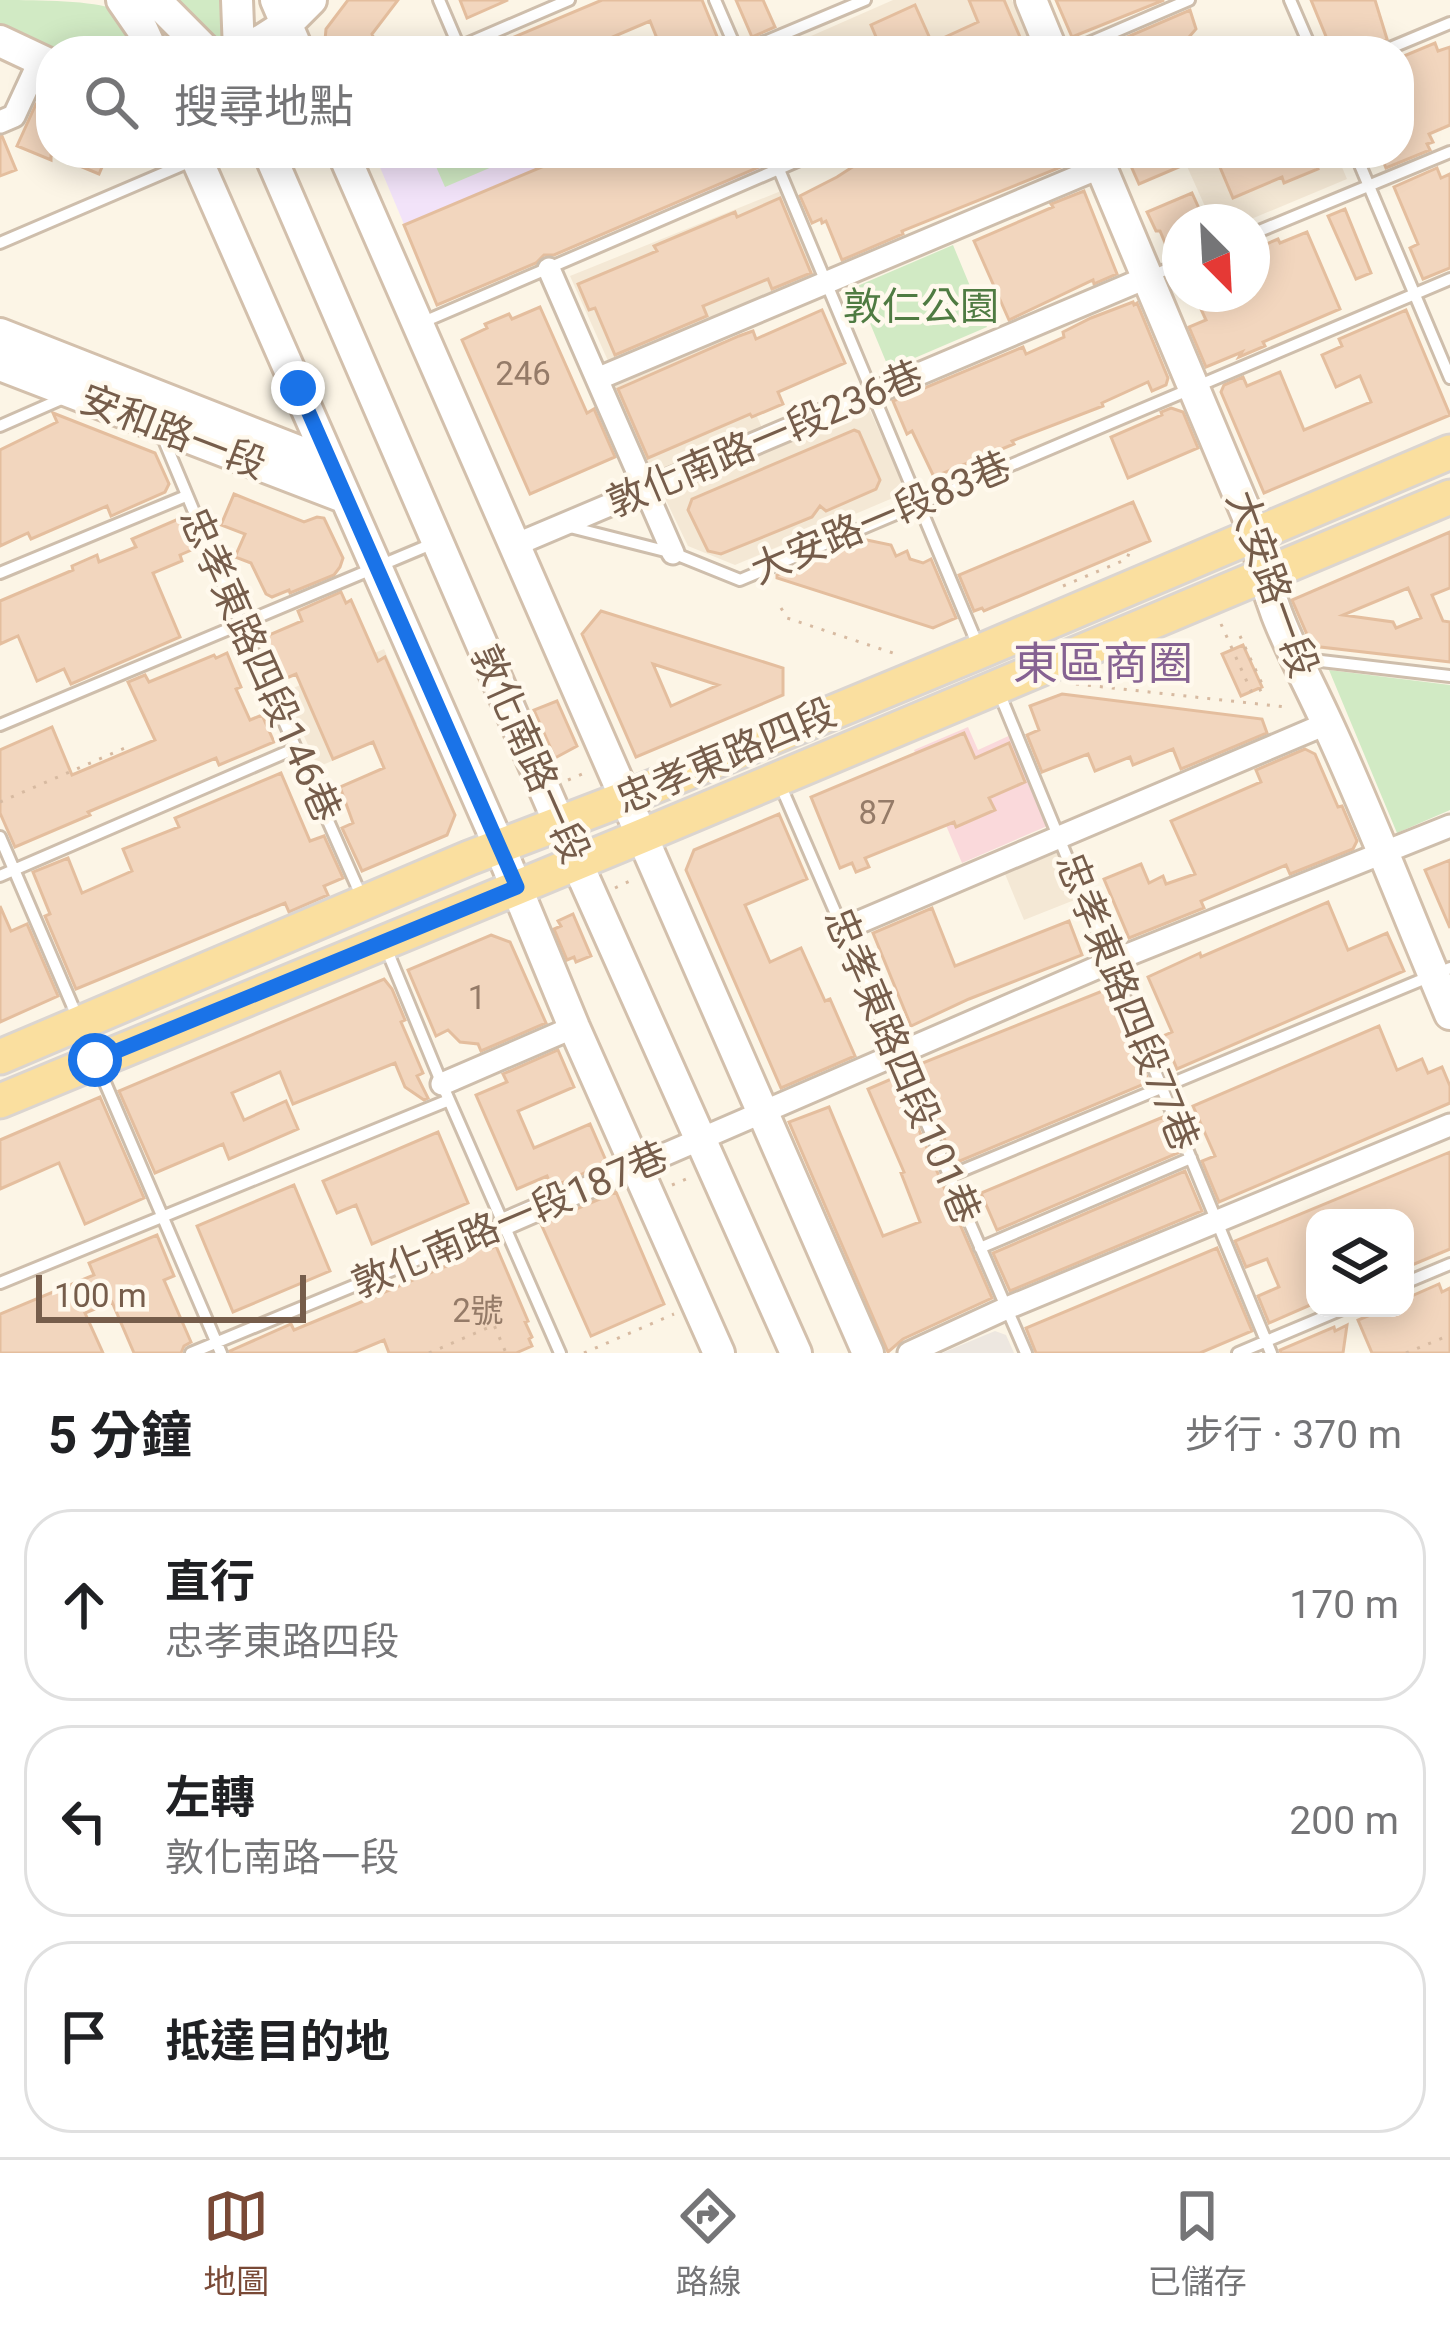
<!DOCTYPE html>
<html lang="zh-TW">
<meta charset="utf-8">
<style>
body{margin:0;font-family:Roboto,"Noto Sans TC",sans-serif;background:#f2f2f2;color:#202124}
.controls{position:absolute;right:36px;bottom:36px;display:grid;overflow:hidden;border-radius:24px;box-shadow:0 6px 30px #0003}
.controls button{width:108px;height:108px;display:grid;place-items:center;padding:0;border:0;border-bottom:3px solid #e0e0e0;background:#fff;color:#202124;font:60px sans-serif}
.compass{position:absolute;left:1162px;top:204px;width:108px;height:108px;border-radius:50%;background:#fff;box-shadow:0 6px 30px #0003;rotate:156deg}
.scale{position:absolute;left:36px;bottom:30px;width:270px;box-sizing:border-box;padding-left:12px;border:6px solid #765d4b;border-top:0;font-size:33px;line-height:42px;white-space:nowrap;color:#765d4b;-webkit-text-stroke:9px #fff9ed;paint-order:stroke}
.stop{position:absolute;width:36px;height:36px;margin:-27px;border:9px solid #1a73e8;border-radius:50%;background:#fff}
.stop.end{background:#1a73e8;border-color:#fff;box-shadow:0 3px 12px #0008}
.list{margin:0;padding:0;list-style:none}
h2{display:flex;justify-content:space-between;align-items:center;height:156px;margin:0;padding:0 48px;font-size:51px}
h2 small{font-size:39px;font-weight:400;color:#757577}
.list li{display:grid;grid-template-columns:78px 1fr auto;gap:36px;align-items:center;box-sizing:border-box;height:192px;margin:0 24px 24px;padding:0 24px;border:3px solid #e0e0e0;border-radius:48px}
.list b{display:block;font-size:45px;white-space:nowrap}
.list p{margin:0;font-size:39px;white-space:nowrap;color:#757577}
.list em{font-size:39px;font-style:normal;color:#757577}
.icon{flex:none;width:66px;height:66px;fill:none;stroke:currentColor;stroke-width:2;stroke-linecap:round;stroke-linejoin:round}
.map{position:relative;flex:none;width:1450px;height:1353px;overflow:hidden}
.search{position:absolute;background:#fff;box-shadow:0 6px 30px #0003;left:36px;right:36px;top:36px;height:132px;display:flex;align-items:center;gap:30px;box-sizing:border-box;padding:0 42px;border-radius:48px;color:#757577;font-size:45px}
.sheet{height:804px;background:#fff}
nav{display:flex;justify-content:space-around;align-items:center;box-sizing:border-box;height:168px;border-top:3px solid #e0e0e0;background:#fff;font-size:33px;color:#757577}
nav a{display:grid;justify-items:center;gap:6px}
nav .on{color:#794936}
.map>svg:first-child{display:block}
.residential{fill:#f4e8d5}
.industrial{fill:#ede7e0}
.education{fill:#f2e3f9}
.medical{fill:#fad9db}
.green{fill:#d1eac4}
.building{fill:#f2d6be;stroke:#e4be9e;stroke-width:3;fill-rule:evenodd}
.lines{fill:none;stroke-linecap:round;stroke-linejoin:round}
.lane-casing{stroke:#cebeac;stroke-width:16}
.street-casing{stroke:#cebeac;stroke-width:27}
.secondary-casing{stroke:#d3c0ac;stroke-width:36}
.primary-casing{stroke:#dbd5d0;stroke-width:39}
.path{stroke:#d7baa1;stroke-width:3;stroke-dasharray:3 9;stroke-linecap:butt}
.lane{stroke:#fff;stroke-width:10}
.street{stroke:#fff;stroke-width:21}
.secondary{stroke:#fff;stroke-width:30}
.primary{stroke:#fadf9f;stroke-width:33}
.route{stroke:#1a73e8;stroke-width:15}
.labels{text-anchor:middle;dominant-baseline:central;stroke-width:9;stroke-linejoin:round;paint-order:stroke}
.number-label{font-size:33px;fill:#957b68}
.park-label{font-size:39px;fill:#4f7b42;stroke:#fff9ed}
.street-label{font-size:39px;fill:#765d4b;stroke:#fff9ed}
.quarter-label{font-size:45px;fill:#866292;stroke:#fff9ed}
</style>
<div class="map">
<svg width="1450" height="1353" viewBox="0 0 1450 1353">
<rect width="100%" height="100%" fill="#fcf5e6"/>
<path class="residential" d="M893 0H1012L1034 51H777Z
M1181 153H1336L1347 179 1244 222H1212Z
M781 191 819 278 609 363 570 276Z
M720 333 763 430 648 478 605 381Z
M867 404 907 492 735 565 688 546 661 490Z
M384 649 417 724 318 767 284 692Z
M1059 852 1077 899 1024 920 1005 874Z"/>
<path class="industrial" d="M995 1331 1006 1335 1014 1353H942Z"/>
<path class="education" d="M374 153H766L771 164 438 305Z"/>
<path class="medical" d="M968 727 978 750 1015 733 1052 824 962 863 914 750Z"/>
<path class="green" d="M0 0C27 0 88 0 110 8 123 17 131 37 136 51H51L0 24Z
M174 0H225L224 46 220 47Z
M430 153H510L513 158 445 187Z
M953 245 987 327 889 369 855 287Z
M1329 670 1450 685V810L1397 833Z"/>
<path class="building" d="M348 0H398L372 34 379 51H330L325 40 326 29Z
M460 0H508L467 18Z
M602 0H702L723 51H662L650 21 580 51H481Z
M736 0H763L775 27 752 37Z
M969 0H1004L1026 51H882L871 25 915 5 932 43 978 22Z
M1056 0H1164L1072 37Z
M1311 0H1375L1387 39 1360 51H1332Z
M1190 10 1196 29 1177 51H1133L1127 37Z
M1435 43 1438 51 1450 47V125L1429 134 1433 142 1427 144 1430 150 1386 168 1380 153H1399V58Z
M36 104 51 105V153H108L99 174 51 154V160L17 146Z
M2 136 16 170 0 176V137Z
M575 153H762L766 164 554 255H544L536 263 437 305 404 225Z
M886 153H1073L1076 161 902 231 903 234 842 260 826 221 822 223 821 219 812 223 800 196 837 177 871 155 873 158Z
M1162 153H1173L1179 167 1139 184 1131 166Z
M1214 153H1312L1318 169 1284 183 1282 177 1233 198Z
M1437 168 1441 178 1450 174V268L1423 279 1410 248 1418 244 1394 187Z
M1084 191 1117 274 1094 284 1093 280 1009 320 974 241 1053 207 1051 204Z
M1192 193 1201 213 1198 215 1201 222H1180V254L1171 257 1160 231H1156L1147 212Z
M780 198 811 273 772 289 768 279 703 306 707 316 615 355 595 308 589 310 578 284 657 251 654 246 735 212 737 217Z
M1345 209 1371 273 1356 279 1328 216Z
M1307 232 1340 309 1263 342 1265 346 1239 357 1242 352 1206 367 1189 327 1206 320 1194 294H1252V250L1278 239 1280 243Z
M1133 302 1134 305 1137 303 1168 378 1166 385 1152 391 1148 382 1102 403 1103 406 1012 441 1014 444 934 477 912 431 907 434 893 401 1023 347 1026 354 1064 337 1063 332 1091 318Z
M540 307 587 413 594 409 615 457 530 494 462 340 487 328 485 324 509 314 512 319Z
M822 310 845 363 778 392 783 404 752 417 750 414 648 458 618 389 739 336 753 331 756 339Z
M1406 310 1450 415 1264 493 1221 392 1224 385 1243 377 1247 386 1280 372 1304 430 1371 402 1360 376 1336 387 1322 355 1342 346 1339 339Z
M1171 408 1183 412 1198 448 1128 478 1111 437 1162 415 1161 412Z
M53 413 155 453 169 484 165 492 111 516 107 506 31 539 28 533 0 546V450L57 422Z
M854 430 859 432 880 480 876 489 826 511 820 506 812 517 721 554 708 551 688 510 692 499Z
M234 494 304 522 317 517 324 518 343 558 340 567 334 575 290 593 289 590 272 597 266 594 251 563 235 557 245 534 221 525Z
M1133 502 1150 541 984 611 982 608 974 611 959 575Z
M183 517 196 548 180 555 182 561 153 573 180 637 71 684 64 669 37 681 18 636 0 644V601L73 570 72 566 97 555 99 562 136 547 132 539Z
M1450 532V588L1432 595 1443 621 1450 622V662L1312 646 1292 600ZM1408 588 1421 618 1396 628 1393 622 1343 615Z
M862 539 891 545 896 556 907 551 910 559 923 563 931 559 956 618 933 628 777 578V575Z
M341 592 346 603 351 600 378 661 385 657 455 815 447 835 362 871 342 828 353 823 340 787 384 768 373 742 333 759 296 674 282 680 262 638 302 621 298 611Z
M601 611 783 668V695L636 757 582 634ZM653 664 718 685 671 706Z
M1243 645 1262 687 1241 696 1222 654Z
M227 653 241 687 236 689 250 720 262 715 274 742 219 765 216 758 88 812 90 815 15 847 0 813V750L52 727 72 775 155 740 128 682 145 675 149 682 214 655 216 658Z
M1062 694 1262 719 1267 733 1181 769 1173 749 1133 765 1130 757 1095 771 1088 754 1042 772 1027 735 1039 730 1030 706Z
M557 701 577 746 555 758 534 710Z
M964 733 975 758 1009 743 1025 782 989 798 995 810 956 827 954 822 865 858 869 867 856 872 852 863 840 868 811 797Z
M1305 749 1315 754 1338 807 1342 806 1357 841 1353 849 1290 874 1286 865 1201 901 1204 908 1129 938 1104 879 1141 864 1149 883 1163 876 1166 884 1195 874 1171 821 1261 782 1256 770Z
M281 773 310 841 324 836 343 878 324 886 328 895 289 912 285 903 76 989 45 916 50 914 33 872 68 858 82 893 132 871 123 849 179 827 175 818Z
M779 814 807 879 745 905 770 962 801 948 825 1001 830 999 855 1056 781 1088 686 870 694 850Z
M1450 860V928L1425 870Z
M1328 902 1348 950 1387 933 1404 971 1177 1069 1163 1036 1172 1032 1148 977 1200 953 1201 957Z
M0 906 11 931 27 924 58 996 0 1022Z
M932 908 955 966 1069 921 1082 955 969 999 911 1026 873 933Z
M573 914 591 956 576 962 574 957 567 960 554 929 561 926 558 921Z
M491 935 510 942 546 1023 481 1051 478 1044 460 1042 448 1030 436 1036 408 970Z
M384 979 392 989 405 1020 401 1022 423 1073 417 1076 428 1098 424 1100 405 1087 395 1063 293 1104 280 1072 232 1093 244 1120 286 1101 298 1129 229 1159 223 1144 155 1173 119 1091Z
M1110 988 1149 1082 955 1163 914 1069 921 1066 920 1064Z
M1379 1026 1397 1070 1422 1059 1428 1073 1442 1067 1450 1086V1103L1219 1202 1202 1161 1215 1156 1193 1106Z
M558 1050 574 1087 518 1111 534 1148 590 1124 607 1163 552 1187 547 1176 517 1189 476 1095 507 1082 503 1074Z
M896 1077 992 1298 903 1339 888 1352 789 1122 829 1107 883 1236 920 1222 901 1173 904 1172 868 1089Z
M100 1097 144 1198 85 1224 59 1163 0 1189V1140Z
M1163 1117 1178 1153 997 1230 981 1193Z
M438 1132 468 1203 372 1244 356 1205 337 1213 323 1181Z
M1450 1152V1249L1405 1268V1218H1315V1303L1269 1323 1258 1296 1279 1287 1267 1259 1246 1267 1235 1241Z
M1185 1171 1202 1211 1010 1291 993 1253Z
M294 1185 330 1271 233 1312 197 1226Z
M616 1192 664 1304 591 1336 541 1224Z
M157 1235 174 1276 164 1280 191 1342 184 1346 181 1353H134L112 1302 85 1313 103 1353H0V1314L94 1275 89 1263Z
M490 1244 492 1248 496 1246 528 1321 525 1322 532 1337 529 1339 532 1346 516 1353H389L384 1340 353 1353H231L230 1351 291 1324 294 1330 347 1308 465 1258 463 1255Z
M1217 1248 1252 1331 1200 1353H1036L1026 1328Z
M1439 1284 1442 1292 1450 1288V1353H1372L1358 1320 1387 1308H1405V1299Z
M1347 1325 1343 1353H1281L1280 1350 1334 1327 1335 1331Z"/>
<g class="lines">
<g class="lane-casing">
<path id="lane" d="M439 0 459 47
M715 0 737 51
M1290 0 1312 51
M450 51 569 0
M743 51 865 0
M1070 51 1189 0
M1383 51 1450 23
M772 153 979 648
M1355 153 1450 378
M1105 165 1135 153
M1252 234 1450 152
M0 243 194 160
M1151 276 1180 264
M421 323 816 153
M0 426 66 397
M161 433 241 624 363 900
M566 526 673 553 740 580 1450 279
M0 573 186 496
M1304 659 1450 676
M998 690 1271 1353
M0 725 434 543
M779 782 1026 1353
M0 837 79 1021
M0 876 296 748
M386 948 442 1084 560 1353
M97 1064 221 1353
M949 1176 1450 968
M980 1248 1191 1158
M0 1283 449 1100
M1405 1283 1450 1264
M191 1353 504 1224
M1238 1353 1345 1308"/>
</g>
<g class="street-casing">
<path id="street" d="M0 122 14 116 39 62
M549 269 673 553
M597 379 1101 167
M515 545 1148 277
M843 929 1328 723
M442 1084 574 1027
M504 1224 1110 962 1450 826
M909 1353 1007 1308 1450 1125"/>
</g>
<g class="secondary-casing">
<path id="secondary" d="M122 0 142 29 152 51
M155 0 206 51
M237 0 239 51
M276 0 298 51
M1031 0 1052 51
M0 41 51 65
M245 51 287 24 311 0
M194 153 500 848 574 1027 719 1353
M269 153 560 825 796 1353
M343 153 868 1353
M1095 153 1256 536C1268 613 1297 657 1328 725 1372 820 1409 918 1450 1014
M0 334 331 464
M0 365 346 498"/>
</g>
<g class="primary-casing">
<path id="primary" d="M0 1057 469 858 626 798 981 651 1450 452
M0 1101 642 836 1450 497"/>
</g>
<path class="path" d="M1063 586 1127 559 1129 553
M781 608 787 618 899 655
M1221 624 1252 693
M1240 636 1264 688 1252 694
M1076 684 1286 707
M568 780 587 772
M0 802 132 745
M615 888 634 879
M672 1185 691 1177
M429 1353 494 1325 506 1353
M584 1353 674 1314
M1406 1353 1450 1335"/>
<use href="#lane" class="lane"/>
<use href="#street" class="street"/>
<use href="#secondary" class="secondary"/>
<use href="#primary" class="primary"/>
</g>
<g class="lines">
<path class="route" d="M95 1060 517 887 298 388"/>
</g>
<g class="labels">
<g class="number-label">
<text x="523" y="373">246</text>
<text x="877" y="812">87</text>
<text x="477" y="997">1</text>
<text x="478" y="1310">2號</text>
</g>
<g class="park-label">
<text x="921" y="307">敦仁公園</text>
</g>
<g class="street-label">
<text transform="translate(173 432) rotate(21)">安和路一段</text>
<text transform="translate(765 439) rotate(-23)">敦化南路一段236巷</text>
<text transform="translate(881 518) rotate(-23)">大安路一段83巷</text>
<text transform="translate(1272 584) rotate(70)">大安路一段</text>
<text transform="translate(260 665) rotate(66)">忠孝東路四段146巷</text>
<text transform="translate(530 754) rotate(66)">敦化南路一段</text>
<text transform="translate(726 756) rotate(-23)">忠孝東路四段</text>
<text transform="translate(1127 1002) rotate(68)">忠孝東路四段77巷</text>
<text transform="translate(902 1066) rotate(67)">忠孝東路四段101巷</text>
<text transform="translate(510 1220) rotate(-23)">敦化南路一段187巷</text>
</g>
<g class="quarter-label">
<text x="1103" y="663">東區商圈</text>
</g>
</g>
</svg>
<div class="controls">
<button><svg class="icon" aria-label="layers" viewBox="0 0 24 24"><path d="M12 4l9 5-9 5-9-5zM3 14l9 5 9-5"/></svg></button>
</div>
<svg class="compass" viewBox="-18 -18 36 36"><path d="M0-13l5 13h-10z" fill="#e53935"/><path d="M0 13l5-13h-10z" fill="#757577"/></svg>
<div class="scale">100 m</div>
<div class="stop" style="left:95px;top:1060px"></div>
<div class="stop end" style="left:298px;top:388px"></div>
<div class="search"><svg class="icon" aria-label="search" viewBox="0 0 24 24"><circle cx="10" cy="10" r="6"/><path d="M15 15l6 6"/></svg>搜尋地點</div>
</div>
<section class="sheet">
<h2>5 分鐘<small>步行 · 370 m</small></h2>
<ul class="list">
<li><svg class="icon" aria-label="ahead" viewBox="0 0 24 24"><path d="M12 20V5M6 11l6-6 6 6"/></svg><div><b>直行</b><p>忠孝東路四段</p></div><em>170 m</em></li>
<li><svg class="icon" aria-label="left" viewBox="0 0 24 24"><path d="M17 20v-9H6M10 6l-5 5 5 5"/></svg><div><b>左轉</b><p>敦化南路一段</p></div><em>200 m</em></li>
<li><svg class="icon" aria-label="arrive" viewBox="0 0 24 24"><path d="M6 21V4h12l-3 4 3 4H6"/></svg><div><b>抵達目的地</b></div></li>
</ul>
</section>
<nav>
<a class="on"><svg class="icon" aria-label="map" viewBox="0 0 24 24"><path d="M3 6l6-2 6 2 6-2v14l-6 2-6-2-6 2zM9 4v14M15 6v14"/></svg>地圖</a>
<a><svg class="icon" aria-label="directions" viewBox="0 0 24 24"><path d="M12 3l9 9-9 9-9-9zM9 14v-3h6M13 9l2 2-2 2"/></svg>路線</a>
<a><svg class="icon" aria-label="saved" viewBox="0 0 24 24"><path d="M7 4h10v16l-5-4-5 4z"/></svg>已儲存</a>
</nav>
